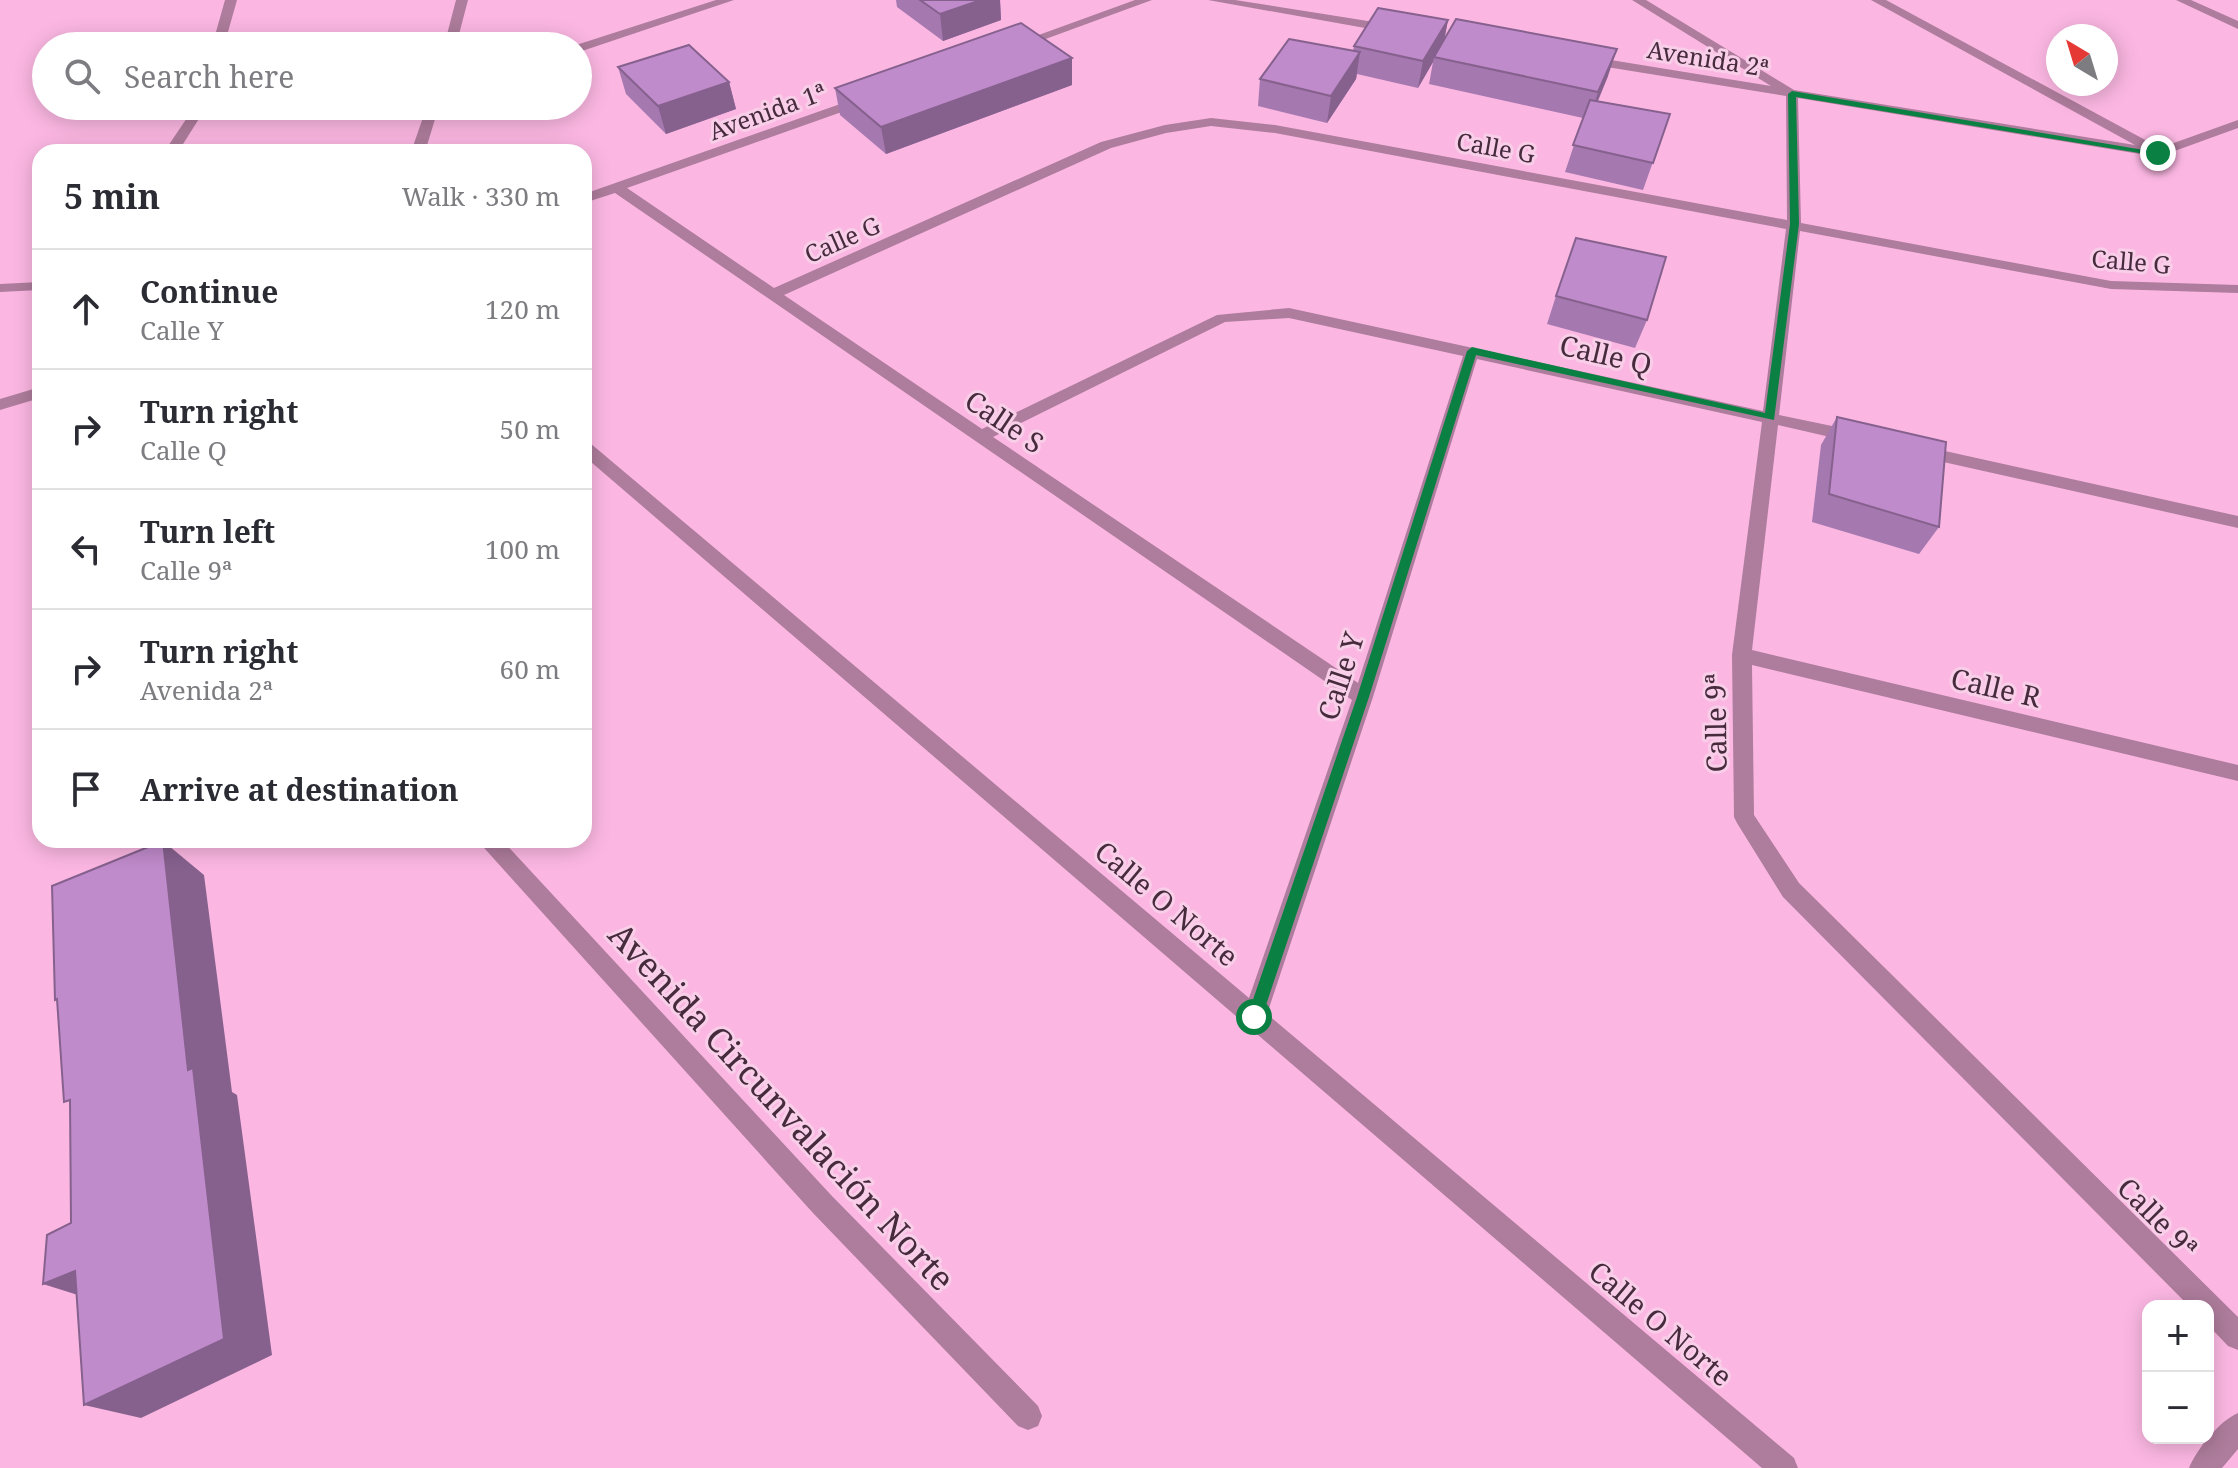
<!DOCTYPE html>
<meta charset="utf-8">
<style>
body{margin:0;font-family:"Noto Serif",serif;background:#f7f7f7;color:#2b2b33}
.controls{position:absolute;right:24px;bottom:24px;display:grid;overflow:hidden;border-radius:16px;box-shadow:0 4px 20px #0003}
.controls button{width:72px;height:72px;display:grid;place-items:center;padding:0;border:0;border-bottom:2px solid #e1e1e2;background:#fff;color:#2b2b33;font:40px sans-serif}
.compass{position:absolute;left:2046px;top:24px;width:72px;height:72px;border-radius:50%;background:#fff;box-shadow:0 4px 20px #0003;rotate:322deg}
.stop{position:absolute;width:24px;height:24px;margin:-18px;border:6px solid #0b8043;border-radius:50%;background:#fff}
.stop.end{background:#0b8043;border-color:#fff;box-shadow:0 2px 8px #0008}
.list{margin:0;padding:0;list-style:none}
h2{display:flex;justify-content:space-between;align-items:center;height:104px;margin:0;padding:0 32px;font-size:34px}
h2 small{font-size:26px;font-weight:400;color:#7c7c81}
.list li{display:grid;grid-template-columns:52px 1fr auto;gap:24px;align-items:center;box-sizing:border-box;height:120px;padding:0 32px;border-top:2px solid #e1e1e2}
.list b{display:block;font-size:30px;white-space:nowrap}
.list p{margin:0;font-size:26px;white-space:nowrap;color:#7c7c81}
.list em{font-size:26px;font-style:normal;color:#7c7c81}
.icon{flex:none;width:44px;height:44px;fill:none;stroke:currentColor;stroke-width:2;stroke-linecap:round;stroke-linejoin:round}
.map{position:relative;flex:none;width:2238px;height:1468px;overflow:hidden}
.search{position:absolute;background:#fff;box-shadow:0 4px 20px #0003;left:32px;top:32px;width:560px;height:88px;display:flex;align-items:center;gap:20px;box-sizing:border-box;padding:0 28px;border-radius:44px;color:#7c7c81;font-size:30px}
.panel{position:absolute;background:#fff;box-shadow:0 4px 20px #0003;left:32px;top:144px;width:560px;height:704px;border-radius:24px}
.map>svg:first-child{display:block}
.lines{fill:none;stroke-linecap:round;stroke-linejoin:round}
.minor{fill:#ae7c9c;fill-rule:evenodd}
.wall{fill:#a578af}
.shaded-wall{fill:#86618e}
.building{fill:#c08bcb;stroke:#86618e;stroke-width:2}
.route{fill:#0b8043}
.labels{text-anchor:middle;dominant-baseline:central;stroke-width:6;stroke-linejoin:round;paint-order:stroke}
.far-street-label{font-size:24px;fill:#462b3d;stroke:#f8cee8}
.street-label{font-size:28px;fill:#462b3d;stroke:#f8cee8}
.near-street-label{font-size:34px;fill:#462b3d;stroke:#f8cee8}
</style>
<div class="map">
<svg width="2238" height="1468" viewBox="0 0 2238 1468">
<rect width="100%" height="100%" fill="#fbb7e2"/>
<g class="lines">
<path class="minor" d="M225 0H237L224 46H212Z
M456 0H468L456 46H444Z
M716 0H734L582 51 578 52V46H573Z
M1135 0H1152L1021 48 1011 45Z
M1208 0H1235L1393 25 1399 29 1393 33Z
M1632 0H1646L1794 90 2135 145 1871 0H1886L2149 142V148L2157 149 2238 120V128L2158 157 1798 98 1801 223 2111 281 2238 285V293L2111 289 1800 231 1779 415 1856 431 1864 437 1856 443 1778 425 1752 650 2238 765V781L1752 665 1754 815 1799 883 2238 1317V1350L2228 1346 2208 1325V1306H2189L1783 897 1737 823 1734 817 1732 655 1762 422 1477 359 1373 697 1267 1014 1794 1458 1798 1468H1762L584 456V441L590 443 1249 998 1352 700 615 193 584 203V194L863 96 867 97V103L627 188 774 288 1101 142 1165 125 1211 118 1275 125 1787 220 1786 96 1582 63 1580 60 1586 56 1771 86ZM1211 126 1275 133 1786 229 1763 411 1289 308 1217 315 982 429 784 295 1111 148 1166 133ZM1289 318 1463 356 1358 683 993 437 1225 322Z
M2176 0H2191L2238 21V29Z
M195 106H207L178 152H164Z
M427 106H439L425 152H411Z
M40 282V290L0 292V284Z
M40 387V398L0 410V399Z
M1918 445 2238 516V528L1912 455 1910 451Z
M477 840H502L831 1195 1038 1406 1042 1416 1038 1426 1028 1430 1018 1426 813 1213Z
M2238 1413V1449L2222 1468H2189C2197 1449 2219 1421 2238 1413Z"/>
</g>
<path class="wall" d="M896 0H1000L1001 20 943 41 897 7Z
M1448 20 1444 40 1608 76 1598 101 1670 114 1643 190 1565 172 1583 118 1429 84 1433 62 1418 88 1357 74 1356 79 1327 123 1258 106 1260 79 1353 51 1354 46Z
M618 67 729 82 736 109 666 134 626 94Z
M1072 85 886 154 840 115 835 88Z
M1556 296 1647 320 1635 348 1547 324Z
M1837 417 1939 527 1919 554 1812 522 1821 445Z"/>
<path class="shaded-wall" d="M981 0H1000L1001 20 943 41 940 14Z
M1448 20 1443 47 1434 57 1433 62 1418 88 1423 61Z
M1617 49 1608 76 1590 119 1598 92Z
M1360 52 1356 79 1327 123 1331 96Z
M1072 58V85L886 154 881 127Z
M729 82 736 109 666 134 658 106Z
M163 841 204 875 232 1092 237 1095 272 1355 141 1418 84 1405Z
M75 1271 100 1302 43 1284Z"/>
<path class="building" d="M920 0H981L940 14Z
M1378 8 1448 20 1423 61 1354 46Z
M1456 19 1617 49 1598 92 1434 57Z
M1021 23 1072 58 881 127 835 88Z
M1289 39 1360 52 1331 96 1260 79Z
M689 45 729 82 658 106 618 67Z
M1590 100 1670 114 1653 163 1573 145Z
M1576 238 1666 257 1647 320 1556 296Z
M1837 417 1946 442 1939 527 1829 494Z
M163 841 188 1070 193 1068 224 1339 84 1405 75 1271 43 1284 47 1235 71 1223 70 1100 64 1102 57 999 55 1000 52 886Z"/>
<path class="route" d="M1792 91 2162 153 2158 156 1796 97 1799 224 1774 420 1476 355 1369 697 1262 1017 1254 1024 1249 1022 1247 1017 1357 697 1467 351 1472 347 1765 413 1790 224 1788 94Z"/>
<g class="labels">
<g class="far-street-label">
<text transform="translate(1708 58) rotate(9)">Avenida 2ª</text>
<text transform="translate(767 111) rotate(-20)">Avenida 1ª</text>
<text transform="translate(1496 147) rotate(10)">Calle G</text>
<text transform="translate(842 239) rotate(-24)">Calle G</text>
<text transform="translate(2131 261) rotate(5)">Calle G</text>
</g>
<g class="street-label">
<text transform="translate(1606 354) rotate(13)">Calle Q</text>
<text transform="translate(1005 421) rotate(34)">Calle S</text>
<text transform="translate(1340 676) rotate(-72)">Calle Y</text>
<text transform="translate(1996 687) rotate(13)">Calle R</text>
<text transform="translate(1715 723) rotate(-91)">Calle 9ª</text>
<text transform="translate(1167 903) rotate(40)">Calle O Norte</text>
<text transform="translate(2158 1217) rotate(45)">Calle 9ª</text>
<text transform="translate(1661 1323) rotate(40)">Calle O Norte</text>
</g>
<g class="near-street-label">
<text transform="translate(782 1106) rotate(47)">Avenida Circunvalación Norte</text>
</g>
</g>
</svg>
<div class="controls">
<button>+</button>
<button>−</button>
</div>
<svg class="compass" viewBox="-18 -18 36 36"><path d="M0-13l5 13h-10z" fill="#e53935"/><path d="M0 13l5-13h-10z" fill="#7c7c81"/></svg>
<div class="stop" style="left:1254px;top:1017px"></div>
<div class="stop end" style="left:2158px;top:153px"></div>
<div class="search"><svg class="icon" aria-label="search" viewBox="0 0 24 24"><circle cx="10" cy="10" r="6"/><path d="M15 15l6 6"/></svg>Search here</div>
<section class="panel">
<h2>5 min<small>Walk · 330 m</small></h2>
<ul class="list">
<li><svg class="icon" aria-label="ahead" viewBox="0 0 24 24"><path d="M12 20V5M6 11l6-6 6 6"/></svg><div><b>Continue</b><p>Calle Y</p></div><em>120 m</em></li>
<li><svg class="icon" aria-label="right" viewBox="0 0 24 24"><path d="M7 20v-9h11M14 6l5 5-5 5"/></svg><div><b>Turn right</b><p>Calle Q</p></div><em>50 m</em></li>
<li><svg class="icon" aria-label="left" viewBox="0 0 24 24"><path d="M17 20v-9H6M10 6l-5 5 5 5"/></svg><div><b>Turn left</b><p>Calle 9ª</p></div><em>100 m</em></li>
<li><svg class="icon" aria-label="right" viewBox="0 0 24 24"><path d="M7 20v-9h11M14 6l5 5-5 5"/></svg><div><b>Turn right</b><p>Avenida 2ª</p></div><em>60 m</em></li>
<li><svg class="icon" aria-label="arrive" viewBox="0 0 24 24"><path d="M6 21V4h12l-3 4 3 4H6"/></svg><div><b>Arrive at destination</b></div></li>
</ul>
</section>
</div>
